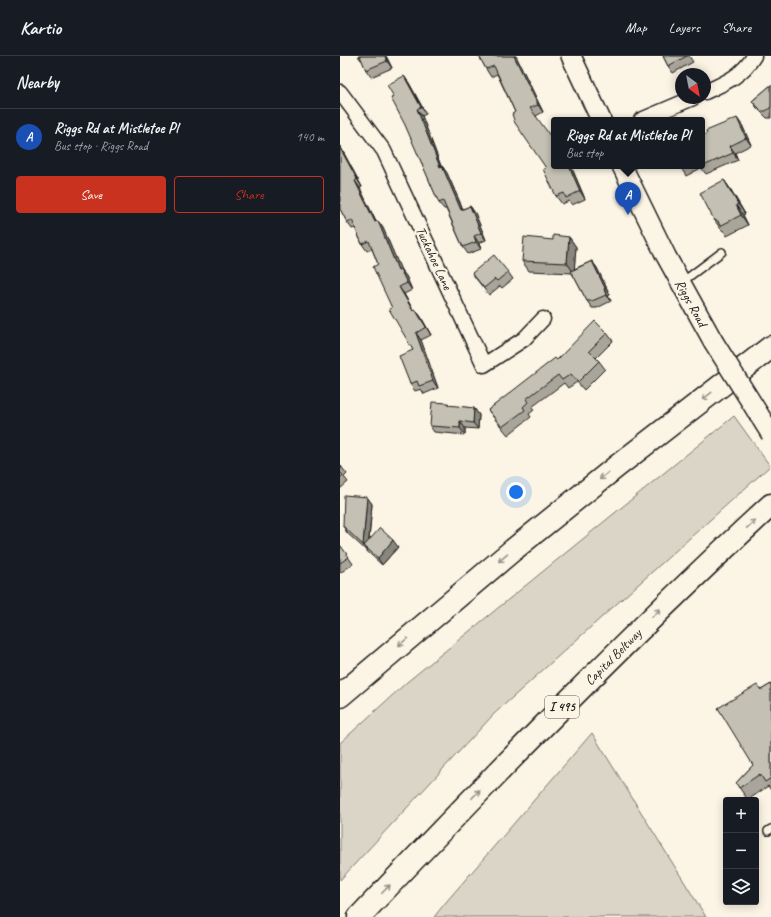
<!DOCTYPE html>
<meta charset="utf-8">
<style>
body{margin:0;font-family:Caveat,sans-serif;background:#20242c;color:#f1f3f6}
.controls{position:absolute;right:12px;bottom:12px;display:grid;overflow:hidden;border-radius:4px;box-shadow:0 2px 10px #0003}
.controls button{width:36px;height:36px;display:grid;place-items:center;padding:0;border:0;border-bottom:1px solid #363941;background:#171b24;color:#f1f3f6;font:20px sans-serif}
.compass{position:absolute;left:335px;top:12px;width:36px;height:36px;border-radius:50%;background:#171b24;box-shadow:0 2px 10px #0003;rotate:148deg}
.you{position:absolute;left:176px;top:436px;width:14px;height:14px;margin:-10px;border:3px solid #fff;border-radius:50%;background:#1a73e8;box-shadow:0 0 0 6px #1a73e833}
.badge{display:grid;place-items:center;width:26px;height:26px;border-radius:50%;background:#c8321e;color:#fff;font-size:13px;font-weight:700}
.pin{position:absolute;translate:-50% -33px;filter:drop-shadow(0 1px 2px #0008)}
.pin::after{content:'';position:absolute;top:21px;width:14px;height:12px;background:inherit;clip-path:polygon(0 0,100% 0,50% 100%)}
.popup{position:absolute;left:211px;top:61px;width:154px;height:52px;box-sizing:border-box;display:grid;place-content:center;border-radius:4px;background:#171b24;filter:drop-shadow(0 1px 3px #0005);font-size:13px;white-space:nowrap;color:#9ea1a6}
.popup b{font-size:15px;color:#f1f3f6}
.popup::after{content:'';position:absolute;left:50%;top:100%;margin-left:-8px;border:8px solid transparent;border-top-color:#171b24}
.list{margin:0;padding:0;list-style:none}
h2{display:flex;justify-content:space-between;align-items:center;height:52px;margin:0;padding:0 16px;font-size:17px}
h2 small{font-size:13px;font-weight:400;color:#9ea1a6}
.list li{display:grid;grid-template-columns:26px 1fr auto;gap:12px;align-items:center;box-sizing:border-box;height:56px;padding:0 16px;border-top:1px solid #363941}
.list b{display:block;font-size:15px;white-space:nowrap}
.list p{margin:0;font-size:13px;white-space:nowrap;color:#9ea1a6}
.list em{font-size:13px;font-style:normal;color:#9ea1a6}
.actions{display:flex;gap:8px;padding:12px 16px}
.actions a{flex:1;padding:9px 0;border:1px solid #c8321e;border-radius:4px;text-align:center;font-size:14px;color:#c8321e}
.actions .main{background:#c8321e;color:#fff}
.icon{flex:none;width:22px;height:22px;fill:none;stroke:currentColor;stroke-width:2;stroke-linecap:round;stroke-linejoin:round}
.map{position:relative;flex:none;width:431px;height:861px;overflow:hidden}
header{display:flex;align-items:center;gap:24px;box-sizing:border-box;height:56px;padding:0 20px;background:#171b24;border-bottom:1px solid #363941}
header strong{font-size:19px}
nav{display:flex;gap:22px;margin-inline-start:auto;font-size:14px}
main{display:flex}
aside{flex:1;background:#171b24}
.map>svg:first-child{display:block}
.green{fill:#dbd5c8;stroke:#7c7872}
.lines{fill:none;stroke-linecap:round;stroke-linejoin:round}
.service-casing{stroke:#1c1c1c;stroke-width:10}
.minor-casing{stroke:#1c1c1c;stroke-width:17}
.secondary-casing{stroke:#1c1c1c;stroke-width:22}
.motorway-casing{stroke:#1c1c1c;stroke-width:25}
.service{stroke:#fcf5e5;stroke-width:7}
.minor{stroke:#fcf5e5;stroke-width:14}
.secondary{stroke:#fcf5e5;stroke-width:19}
.motorway{stroke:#fcf5e5;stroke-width:22}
.secondary-bridge-casing{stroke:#1c1c1c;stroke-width:22;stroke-linecap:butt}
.secondary-bridge{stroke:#fcf5e5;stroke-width:19}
.wall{fill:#a9a59a;stroke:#1c1c1c}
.shaded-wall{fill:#89867d;stroke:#1c1c1c}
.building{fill:#c4c0b3;stroke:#1c1c1c}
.oneway{stroke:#97938b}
.labels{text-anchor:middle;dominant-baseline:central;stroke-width:4;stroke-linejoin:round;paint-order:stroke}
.shield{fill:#fcf5e5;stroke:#5f5d58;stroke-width:1}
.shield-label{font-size:13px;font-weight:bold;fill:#1c1c1c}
.street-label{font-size:14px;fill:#1c1c1c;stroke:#fcf5e5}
</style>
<header>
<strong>Kartio</strong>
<nav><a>Map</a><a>Layers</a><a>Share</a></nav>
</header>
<main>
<aside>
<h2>Nearby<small></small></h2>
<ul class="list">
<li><span class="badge" style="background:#1a4fb4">A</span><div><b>Riggs Rd at Mistletoe Pl</b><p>Bus stop · Riggs Road</p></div><em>140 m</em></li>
</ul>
<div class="actions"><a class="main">Save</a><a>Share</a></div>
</aside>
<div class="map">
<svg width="431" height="861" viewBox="0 0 431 861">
<rect width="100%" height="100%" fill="#fcf5e5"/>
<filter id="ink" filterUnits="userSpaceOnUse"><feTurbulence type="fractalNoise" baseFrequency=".025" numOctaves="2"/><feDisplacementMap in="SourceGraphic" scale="8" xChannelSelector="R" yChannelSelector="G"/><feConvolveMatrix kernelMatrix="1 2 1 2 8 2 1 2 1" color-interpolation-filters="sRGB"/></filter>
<g filter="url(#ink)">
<path class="green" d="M394 360 430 410 154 658 0 824V687L67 626Z
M252 677 366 861H94L106 846Z"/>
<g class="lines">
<g class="service-casing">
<path id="service" d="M342 226 382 196
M428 775 431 773"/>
</g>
<g class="minor-casing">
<path id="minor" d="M0 36 44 95 144 309 184 283 203 263
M365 36C385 27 402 20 414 0
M301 64 353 42"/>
</g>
<g class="secondary-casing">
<path id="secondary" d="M231 0 261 64
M282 110 326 200 373 285"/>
</g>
<g class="motorway-casing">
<path id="motorway" d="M0 640 173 494 276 411 431 291
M19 861C153 720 288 581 431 449"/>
</g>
<use href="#service" class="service"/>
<use href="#minor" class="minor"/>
<use href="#secondary" class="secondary"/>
<use href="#motorway" class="motorway"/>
<g class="secondary-bridge-casing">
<path id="secondary-bridge" d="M373 285 431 378"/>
</g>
<use href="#secondary-bridge" class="secondary-bridge"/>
</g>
<path class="wall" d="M18 0H46L52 12 31 21 26 14 22 4H21Z
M139 0H176L203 56 196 60 214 110H231L245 143 232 149 229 145 222 148 216 140 206 112 175 56 157 18 151 21 146 13Z
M323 0H349L353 6 333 17 328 10Z
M64 20 69 27 86 58 82 60 101 110H102L107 117 123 153 130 150 135 157 146 184 139 187 141 193 128 198 123 191 106 153H104L99 147 54 41Z
M431 29V62H427L417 52 412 45Z
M402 69 411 89 395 97 398 104 366 118 361 112 346 120 340 110H362Z
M0 90 22 131 20 132 36 166 38 165 43 172 60 213 66 220 72 234 64 238 73 254 75 253 81 261 91 279 81 284 98 332 84 338 81 333 75 335 70 328 73 294 52 252 38 208 32 193 27 195 22 188 15 172 12 173 7 166 0 153Z
M384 124 391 134 405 158 403 159 408 169 387 180 384 175H383L380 172 373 162Z
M229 181 236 191 234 213 252 205 257 212 270 239 268 240 271 245 257 252H252L247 245 232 217 189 215 182 205 213 184Z
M168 216 173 223 162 232 160 230 149 239 137 224 132 217Z
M267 277 273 285 256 302 259 305 265 313 244 334 237 326 228 332 224 327 192 351 194 354 189 358 191 361 168 379 154 362 148 354 217 304Z
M108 347 110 350 134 352 139 359 138 373 125 372V379L94 376 90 370Z
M0 409 7 418 4 421 8 426 0 433Z
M27 441 32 448 29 485 58 491 42 509 7 477 3 470Z
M0 489 13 508 0 517Z
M431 628V734L428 730 408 744 396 727 413 709 421 634Z"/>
<path class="shaded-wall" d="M45 0H46L52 12 47 5Z
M174 0H176L203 56 198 49Z
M64 20 69 27 86 58 81 51Z
M77 53 82 60 104 118 100 111Z
M397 62 402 69 411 89 406 82Z
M0 90 22 131 17 123 0 92Z
M390 90 395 97 398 104 393 97Z
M102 110 107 117 126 161 121 154Z
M229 110H231L245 143 240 135Z
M384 124 391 134 405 158 398 148Z
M15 125 20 132 40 174 35 166Z
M396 149 403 159 408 169 401 159Z
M130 150 135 157 146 184 141 177Z
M38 165 43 172 64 221 58 214Z
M134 180 139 187 141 193 136 186Z
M229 181 236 191 234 217 227 207Z
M252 205 257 212 270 239 265 232Z
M60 213 66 220 72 234 67 227Z
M59 231 64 238 78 262 73 255Z
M264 233 268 240 271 245 266 239Z
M75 253 81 261 91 279 86 271Z
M76 277 81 284 98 332 93 325Z
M134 352 139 359 138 373 133 367Z
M120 365 125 372V379L120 372Z
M27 441 32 448 28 493 24 490 28 495 23 489Z
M53 484 58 491 42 509 38 502Z"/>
<path class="building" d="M20 0H45L47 5 26 14Z
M139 0H174L198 49 190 52 214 85V110H229L240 135 226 142 224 137 216 140 203 113 206 112 175 67 172 58 175 56 154 10 146 13Z
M323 0H347L328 10Z
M64 20 81 51 77 53 100 111 102 110 121 154 130 150 141 177 134 180 136 186 123 191 103 145 99 147 65 69 51 42 54 41 47 29Z
M431 29V51L426 55H422L412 45Z
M397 62 406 82 390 90 393 97 361 111 360 110H362V80L367 77 366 75Z
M0 92 17 123 15 125 35 166 38 165 58 214 60 213 67 227 59 231 73 255 75 253 86 271 76 277 93 325 79 330 77 325 70 328 59 300 73 294 49 253 52 252 33 211 38 208 29 185 22 188 12 164 7 166 0 153Z
M340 110H347L341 113Z
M384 124 398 148 396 149 401 159 380 170 378 165H376L373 162 360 137Z
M213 179 229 181 227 207 182 205 184 181 213 184Z
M154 199 168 216 157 225 155 223 144 232 132 217Z
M252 205 265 232 264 233 266 239 252 245H247L231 215Z
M255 265 267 277 249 295 259 305 238 326 231 318 222 324 218 319 186 343 188 346 183 351 185 354 162 371 148 354 215 302 217 304Z
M92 346 108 347V349L134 352 133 367 120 365V372L90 370Z
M0 409 2 411 0 414Z
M0 416 3 419 0 422Z
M4 439 27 441 23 489 3 470Z
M40 472 53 484 38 502 24 490Z
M0 489 9 501 0 507Z
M431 628V722L425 726 420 718 399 732 396 727 413 709 378 652 417 629 421 634Z"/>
<defs><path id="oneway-shaft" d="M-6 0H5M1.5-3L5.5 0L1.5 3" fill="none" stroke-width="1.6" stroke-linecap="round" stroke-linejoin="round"/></defs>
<g class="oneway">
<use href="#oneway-shaft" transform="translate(367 340) rotate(142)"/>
<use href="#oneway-shaft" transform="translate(264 420) rotate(141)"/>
<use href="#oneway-shaft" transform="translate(411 468) rotate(-43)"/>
<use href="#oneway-shaft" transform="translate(163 502) rotate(140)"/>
<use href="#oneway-shaft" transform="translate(316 557) rotate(-45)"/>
<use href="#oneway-shaft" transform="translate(63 586) rotate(140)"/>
<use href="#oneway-shaft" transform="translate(136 738) rotate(-46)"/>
<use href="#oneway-shaft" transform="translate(46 833) rotate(-46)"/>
</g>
</g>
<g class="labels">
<rect class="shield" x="205" y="640" width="34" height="22" rx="3"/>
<g class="shield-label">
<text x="222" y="651">I 495</text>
</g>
<g class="street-label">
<text transform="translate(94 202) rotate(65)">Tuckahoe Lane</text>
<text transform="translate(351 247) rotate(61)">Riggs Road</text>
<text transform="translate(273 601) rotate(-45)">Capital Beltway</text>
</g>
</g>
</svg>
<div class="controls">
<button>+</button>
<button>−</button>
<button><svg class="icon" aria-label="layers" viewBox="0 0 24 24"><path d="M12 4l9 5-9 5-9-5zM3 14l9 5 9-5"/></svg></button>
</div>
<svg class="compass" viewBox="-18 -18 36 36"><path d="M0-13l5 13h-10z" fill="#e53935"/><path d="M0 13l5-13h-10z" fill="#9ea1a6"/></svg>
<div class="you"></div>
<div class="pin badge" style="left:288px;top:159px;background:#1a4fb4">A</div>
<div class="popup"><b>Riggs Rd at Mistletoe Pl</b>Bus stop</div>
</div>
</main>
